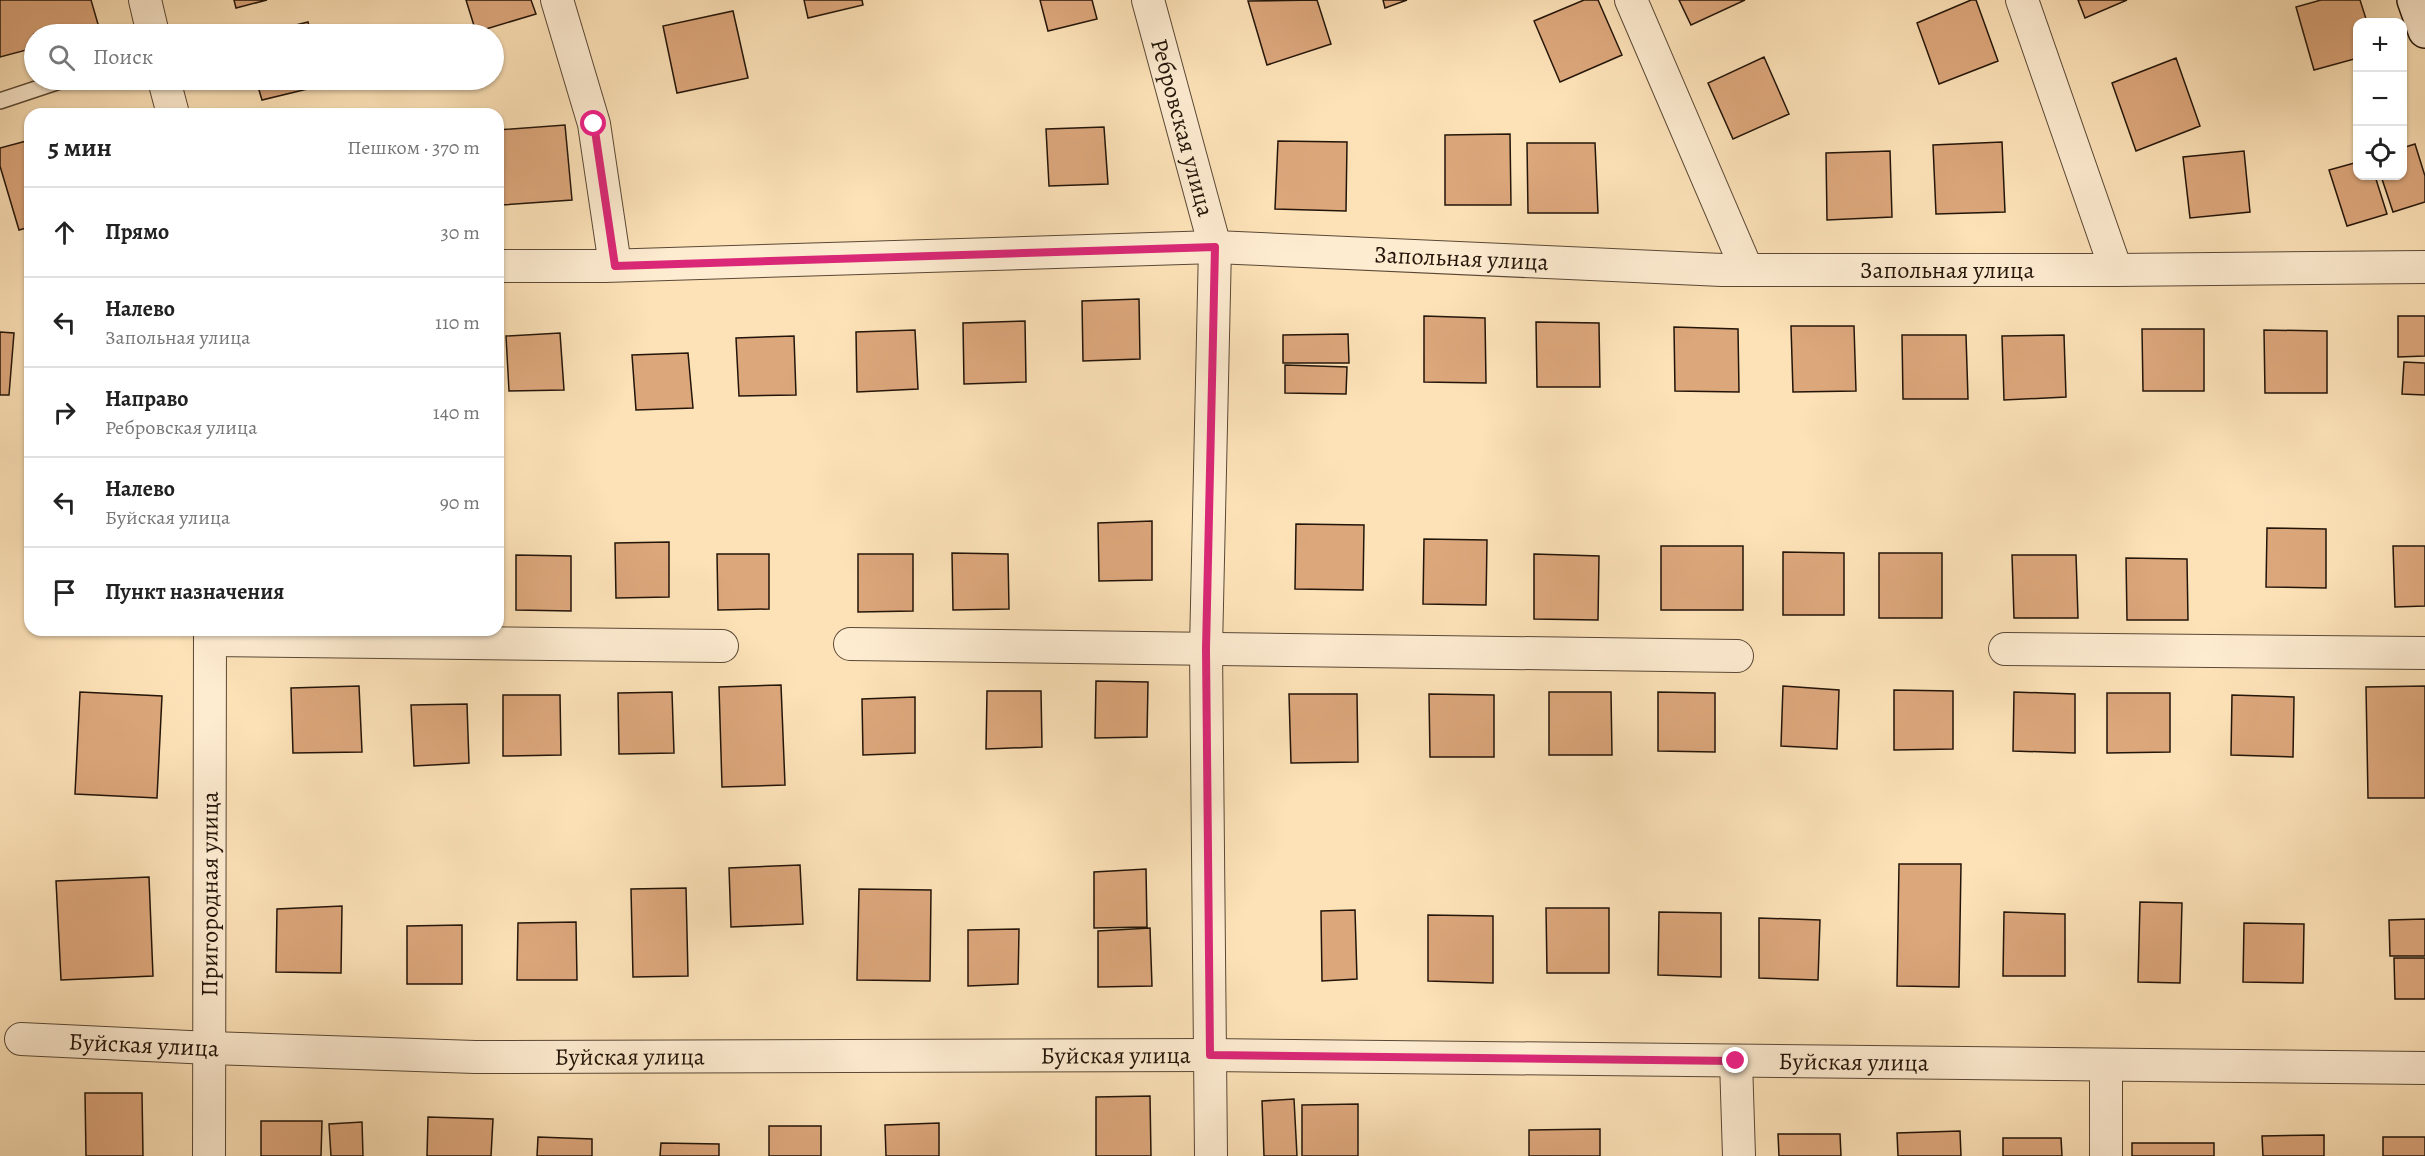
<!DOCTYPE html>
<html lang="ru">
<meta charset="utf-8">
<style>
body{margin:0;font-family:Alegreya,serif;background:#f6f6f6;color:#222}
.controls{position:absolute;right:18px;top:18px;display:grid;overflow:hidden;border-radius:12px;box-shadow:0 2px 4px #0004}
.controls button{width:54px;height:54px;display:grid;place-items:center;padding:0;border:0;border-bottom:2px solid #e0e0e0;background:#fff;color:#222;font:30px sans-serif}
.stop{position:absolute;width:18px;height:18px;margin:-14px;border:4px solid #db2777;border-radius:50%;background:#fff}
.stop.end{background:#db2777;border-color:#fff;box-shadow:0 2px 6px #0008}
.list{margin:0;padding:0;list-style:none}
h2{display:flex;justify-content:space-between;align-items:center;height:78px;margin:0;padding:0 24px;font-size:26px}
h2 small{font-size:20px;font-weight:400;color:#767676}
.list li{display:grid;grid-template-columns:39px 1fr auto;gap:18px;align-items:center;box-sizing:border-box;height:90px;padding:0 24px;border-top:2px solid #e0e0e0}
.list b{display:block;font-size:22px;white-space:nowrap}
.list p{margin:0;font-size:20px;white-space:nowrap;color:#767676}
.list em{font-size:20px;font-style:normal;color:#767676}
.icon{flex:none;width:33px;height:33px;fill:none;stroke:currentColor;stroke-width:2;stroke-linecap:round;stroke-linejoin:round}
.map{position:relative;flex:none;width:2425px;height:1156px;overflow:hidden}
.search{position:absolute;background:#fff;box-shadow:0 2px 4px #0004;left:24px;top:24px;width:480px;height:66px;display:flex;align-items:center;gap:15px;box-sizing:border-box;padding:0 21px;border-radius:33px;color:#767676;font-size:22px}
.panel{position:absolute;background:#fff;box-shadow:0 2px 4px #0004;left:24px;top:108px;width:480px;height:528px;border-radius:18px}
.map>svg:first-child{display:block}
.building{fill:#dda77c;stroke:#231509;stroke-width:1.5}
.lines{fill:none;stroke-linecap:round;stroke-linejoin:round}
.lane-casing{stroke:#5a4835;stroke-width:18}
.street-casing{stroke:#5a4835;stroke-width:34}
.secondary-casing{stroke:#231509;stroke-width:36}
.lane{stroke:#feecd1;stroke-width:15}
.street{stroke:#feecd1;stroke-width:32}
.secondary{stroke:#feecd1;stroke-width:33}
.route{stroke:#db2777;stroke-width:8}
.labels{text-anchor:middle;dominant-baseline:central;stroke-width:6;stroke-linejoin:round;paint-order:stroke}
.street-label{font-size:24px;fill:#231509;stroke:#feecd1}
</style>
<div class="map">
<svg width="2425" height="1156" viewBox="0 0 2425 1156">
<rect width="100%" height="100%" fill="#fde2b8"/>
<filter id="stains"><feTurbulence type="fractalNoise" baseFrequency=".00333" numOctaves="4"/><feColorMatrix values="0 0 0 0 .2 0 0 0 0 .09 0 0 0 0 .02 0 0 0 .5 -.17"/></filter>
<radialGradient id="worn" r=".72"><stop offset=".6" stop-color="#630" stop-opacity="0"/><stop offset="1" stop-color="#630" stop-opacity=".3"/></radialGradient>
<path class="building" d="M0 0H91L100 31 86 34H34V48L0 57Z
M234 0H267L236 8Z
M466 0H531L536 14 476 32Z
M804 0H862L863 5 808 18Z
M1040 0H1092L1097 19 1048 31Z
M1317 0 1331 44 1267 65 1248 1Z
M1383 0H1407L1385 8Z
M1584 0H1598L1622 55 1560 82 1534 21Z
M1679 0H1745L1691 25Z
M1971 0H1976L1998 61 1939 84 1917 23Z
M2078 0H2127L2085 18Z
M2321 0H2360L2367 22H2358V58L2314 70 2296 7Z
M733 11 748 78 677 93 663 26Z
M308 22 311 34H260Z
M1764 57 1789 114 1733 139 1708 83Z
M2176 58 2200 126 2136 151 2112 83Z
M256 80H323L324 85 262 100Z
M565 125 572 200 502 205 498 130Z
M1104 127 1108 184 1049 186 1046 129Z
M1510 134 1511 205H1445V135Z
M30 140V227L19 230 0 166V148Z
M1278 141 1347 142 1346 211 1275 209Z
M2002 142 2005 212 1936 214 1933 145Z
M1527 143H1595L1598 213H1528Z
M2415 144 2425 176V202L2393 212 2381 176H2402V148Z
M1890 151 1892 217 1827 220 1826 153Z
M2244 151 2250 212 2190 218 2183 157Z
M2358 162V176H2375L2387 214 2347 226 2329 170Z
M1139 299 1140 359 1083 361 1082 301Z
M1424 316 1485 318 1486 383 1424 382Z
M2398 316H2425V356L2398 357Z
M1025 321 1026 382 964 384 963 323Z
M1536 322 1599 323 1600 387H1537Z
M1791 326H1854L1856 391 1793 392Z
M1674 327 1738 329 1739 392 1675 391Z
M2142 329H2204V391H2143Z
M915 330 918 389 857 392 856 332Z
M2264 330 2327 331V393H2265Z
M0 332 14 333 9 395H0Z
M560 333 564 390 509 391 506 336Z
M1348 334 1349 363H1283V335Z
M1902 335H1966L1968 399H1903Z
M2064 335 2066 397 2004 400 2002 336Z
M794 336 796 395 739 396 736 338Z
M688 353 693 408 636 410 632 355Z
M2404 362 2425 363V395L2402 394Z
M1285 365 1347 367 1346 394 1285 393Z
M1152 521V580L1099 581 1098 523Z
M1296 524 1364 525 1363 590 1295 589Z
M2267 528 2326 529V588L2266 587Z
M1424 539 1487 540 1486 605 1423 604Z
M669 542V597L616 598 615 543Z
M1661 546H1743V610H1661Z
M2393 546H2425V606L2395 607Z
M1783 552 1844 553V615H1783Z
M952 553 1008 554 1009 609 953 610Z
M1879 553H1942V618H1879Z
M717 554H769V609L718 610Z
M858 554H913V611L858 612Z
M1534 554 1599 556 1598 620 1534 619Z
M516 555 571 556V611L516 610Z
M2012 555H2076L2078 618H2014Z
M2126 558 2187 559 2188 620H2127Z
M1096 681 1148 682 1147 737 1095 738Z
M781 685 785 785 722 787 719 687Z
M359 686 362 752 293 753 291 688Z
M1783 686 1839 690 1837 749 1781 746Z
M2425 686V798H2368L2366 687Z
M1894 690 1953 691V749L1894 750Z
M987 691H1041L1042 747 986 749Z
M80 692 162 696 157 798 75 794Z
M672 692 674 753 619 754 618 693Z
M1549 692H1611L1612 755H1549Z
M1658 692 1715 693V752L1658 751Z
M2014 692 2075 694V753L2013 751Z
M2107 693H2170V752L2107 753Z
M1289 694H1357L1358 762 1291 763Z
M1429 694 1494 695V757H1430Z
M503 695H560L561 755 503 756Z
M2232 695 2294 697 2293 757 2231 755Z
M915 697V753L863 755 862 699Z
M467 704 469 763 414 766 411 705Z
M1899 864H1961L1959 987 1897 986Z
M800 865 803 924 731 927 729 868Z
M1146 869 1147 927 1094 928V872Z
M149 877 153 976 61 980 56 881Z
M686 888 688 976 633 977 631 889Z
M859 889 931 890 930 981 857 980Z
M2140 902 2182 903 2180 983 2138 982Z
M342 906 341 973 276 972 277 909Z
M1546 908H1609V973H1547Z
M1355 910 1357 979 1322 981 1321 911Z
M1659 912 1721 913V977L1658 975Z
M2004 912 2065 914V976H2003Z
M1428 915 1493 916V983L1428 981Z
M1759 918 1820 920 1818 980 1759 978Z
M2425 919V956H2390L2389 920Z
M576 922 577 980H517L518 923Z
M2244 923 2304 924 2303 983 2243 982Z
M462 925V984H407V926Z
M1150 928 1152 986 1098 987V931Z
M1019 929 1018 984 968 986V930Z
M2394 958H2425V999H2395Z
M85 1093H142L143 1156H86Z
M1150 1096 1151 1156H1096V1097Z
M1294 1099 1297 1156H1264L1262 1101Z
M1358 1104V1156H1302V1105Z
M428 1117 493 1119 491 1156H427Z
M261 1121H322L321 1156H261Z
M362 1122 363 1156H331L329 1124Z
M939 1123V1156H886L885 1125Z
M769 1126H821V1156H769Z
M1600 1129V1156H1529V1130Z
M1960 1131 1961 1156H1898L1897 1133Z
M1778 1134H1840L1841 1156H1779Z
M2324 1135V1156H2263L2262 1136Z
M538 1137 592 1139V1156H537Z
M2383 1137H2425V1156H2383Z
M2003 1138H2061L2062 1156H2003Z
M661 1143 719 1144V1156H660Z
M2132 1143H2214V1156H2132Z"/>
<g class="lines">
<g class="lane-casing">
<path id="lane" d="M0 101 63 80"/>
</g>
<g class="street-casing">
<g id="street">
<path d="M145 0 153 34"/>
<path d="M557 0 594 124 615 265"/>
<path id="s1" d="M1148 0 1215 247 1206 649 1211 1156"/>
<path d="M1631 0 1747 270"/>
<path d="M2022 0 2116 270"/>
<path d="M164 80 173 114"/>
<path id="s2" d="M498 266H605L1215 247 1722 270H2116L2425 267"/>
<path d="M210 640 722 646"/>
<path d="M850 644 1737 656"/>
<path d="M2005 649 2425 653"/>
<path id="s3" d="M21 1039 210 1048 475 1057 1210 1055 2425 1068"/>
<path d="M1736 1061 1739 1156"/>
<path id="s4" d="M209 1156 210 630"/>
<path d="M2106 1156V1065"/>
</g>
</g>
<g class="secondary-casing">
<path id="secondary" d="M2414 0 2425 31"/>
</g>
<use href="#lane" class="lane"/>
<use href="#street" class="street"/>
<use href="#secondary" class="secondary"/>
</g>
<g class="lines">
<path class="route" d="M594 124 615 266 1215 247 1206 649 1210 1055 1736 1061"/>
</g>
<g class="labels">
<g class="street-label">
<text stroke="none"><textPath href="#s1" startOffset="132">Ребровская улица</textPath></text>
<text stroke="none"><textPath href="#s2" startOffset="964">Запольная улица</textPath></text>
<text stroke="none"><textPath href="#s2" startOffset="1450">Запольная улица</textPath></text>
<text stroke="none"><textPath href="#s4" startOffset="262">Пригородная улица</textPath></text>
<text stroke="none"><textPath href="#s3" startOffset="123">Буйская улица</textPath></text>
<text stroke="none"><textPath href="#s3" startOffset="1095">Буйская улица</textPath></text>
<text stroke="none"><textPath href="#s3" startOffset="609">Буйская улица</textPath></text>
<text stroke="none"><textPath href="#s3" startOffset="1833">Буйская улица</textPath></text>
</g>
</g>
<rect width="100%" height="100%" filter="url(#stains)"/>
<rect width="100%" height="100%" fill="url(#worn)"/>
</svg>
<div class="controls">
<button>+</button>
<button>−</button>
<button><svg class="icon" aria-label="locate" viewBox="0 0 24 24"><circle cx="12" cy="12" r="6"/><path d="M12 2v4M12 18v4M2 12h4M18 12h4"/></svg></button>
</div>
<div class="stop" style="left:594px;top:124px"></div>
<div class="stop end" style="left:1736px;top:1061px"></div>
<div class="search"><svg class="icon" aria-label="search" viewBox="0 0 24 24"><circle cx="10" cy="10" r="6"/><path d="M15 15l6 6"/></svg>Поиск</div>
<section class="panel">
<h2>5 мин<small>Пешком · 370 m</small></h2>
<ul class="list">
<li><svg class="icon" aria-label="ahead" viewBox="0 0 24 24"><path d="M12 20V5M6 11l6-6 6 6"/></svg><div><b>Прямо</b></div><em>30 m</em></li>
<li><svg class="icon" aria-label="left" viewBox="0 0 24 24"><path d="M17 20v-9H6M10 6l-5 5 5 5"/></svg><div><b>Налево</b><p>Запольная улица</p></div><em>110 m</em></li>
<li><svg class="icon" aria-label="right" viewBox="0 0 24 24"><path d="M7 20v-9h11M14 6l5 5-5 5"/></svg><div><b>Направо</b><p>Ребровская улица</p></div><em>140 m</em></li>
<li><svg class="icon" aria-label="left" viewBox="0 0 24 24"><path d="M17 20v-9H6M10 6l-5 5 5 5"/></svg><div><b>Налево</b><p>Буйская улица</p></div><em>90 m</em></li>
<li><svg class="icon" aria-label="arrive" viewBox="0 0 24 24"><path d="M6 21V4h12l-3 4 3 4H6"/></svg><div><b>Пункт назначения</b></div></li>
</ul>
</section>
</div>
